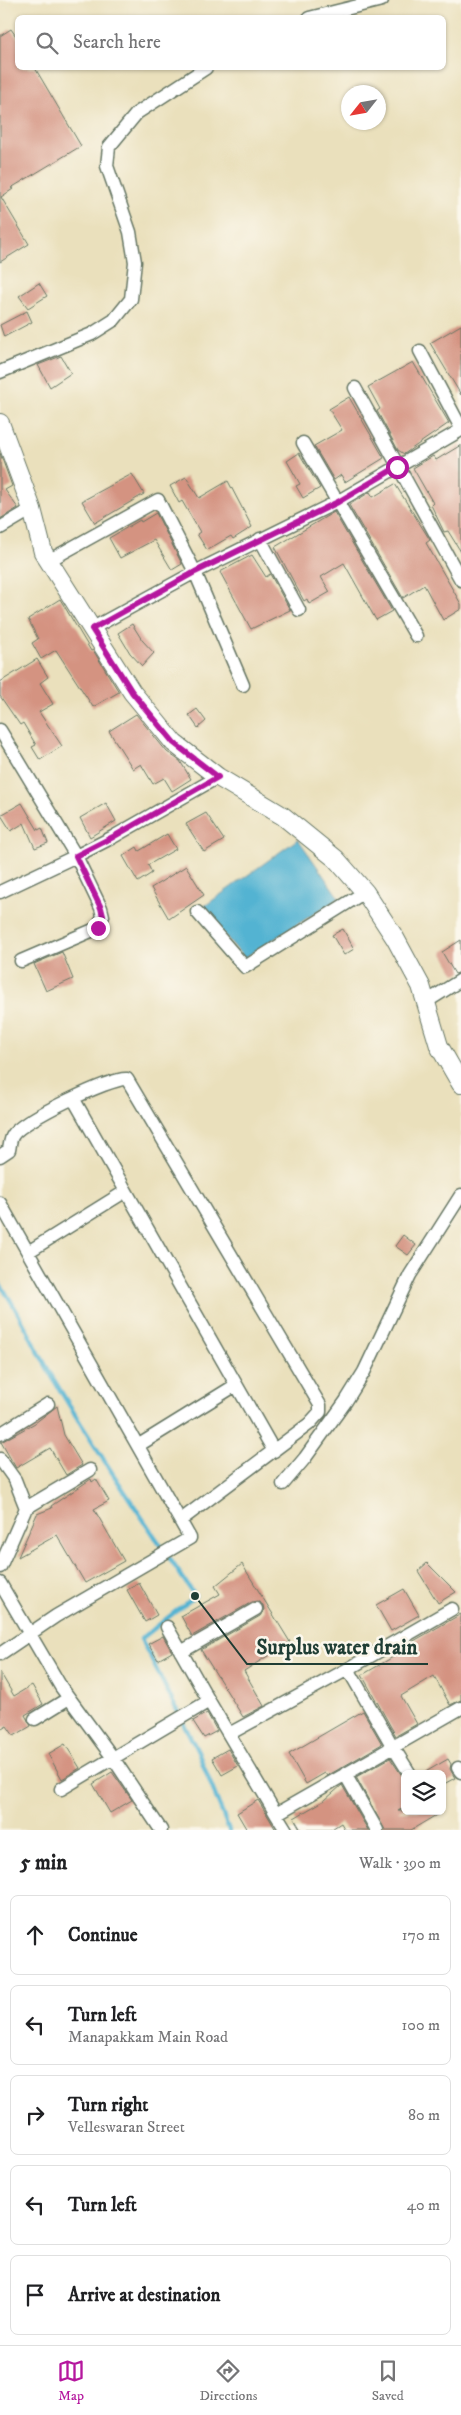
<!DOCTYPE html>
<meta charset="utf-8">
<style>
body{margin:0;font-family:"IM FELL DW Pica",serif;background:#f6f6f6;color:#202124}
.controls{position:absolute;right:15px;bottom:15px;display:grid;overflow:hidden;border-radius:8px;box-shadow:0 1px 4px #0004}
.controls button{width:45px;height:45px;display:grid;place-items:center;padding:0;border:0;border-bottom:1px solid #e0e0e0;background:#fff;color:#202124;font:25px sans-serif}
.compass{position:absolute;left:341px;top:85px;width:45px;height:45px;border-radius:50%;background:#fff;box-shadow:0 1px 4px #0004;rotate:239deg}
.stop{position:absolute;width:15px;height:15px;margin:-11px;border:4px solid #b5179e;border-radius:50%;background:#fff}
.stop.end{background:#b5179e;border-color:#fff;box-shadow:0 1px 5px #0008}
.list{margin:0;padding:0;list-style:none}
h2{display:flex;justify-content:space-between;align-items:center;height:65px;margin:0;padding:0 20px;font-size:21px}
h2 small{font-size:16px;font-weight:400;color:#757577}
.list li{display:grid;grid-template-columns:32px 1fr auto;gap:15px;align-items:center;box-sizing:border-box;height:80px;margin:0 10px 10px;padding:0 10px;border:1px solid #e0e0e0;border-radius:8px}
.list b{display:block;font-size:19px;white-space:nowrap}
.list p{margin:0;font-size:16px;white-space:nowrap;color:#757577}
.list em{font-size:16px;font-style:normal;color:#757577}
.icon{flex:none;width:28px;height:28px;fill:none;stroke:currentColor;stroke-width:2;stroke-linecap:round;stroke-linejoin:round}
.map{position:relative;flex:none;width:461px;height:1830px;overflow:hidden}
.search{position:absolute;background:#fff;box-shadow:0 1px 4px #0004;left:15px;right:15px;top:15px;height:55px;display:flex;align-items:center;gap:12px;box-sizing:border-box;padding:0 18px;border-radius:8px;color:#757577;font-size:19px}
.sheet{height:515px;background:#fff}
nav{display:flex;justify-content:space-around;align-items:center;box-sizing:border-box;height:70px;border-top:1px solid #e0e0e0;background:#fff;font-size:14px;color:#757577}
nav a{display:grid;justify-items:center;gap:2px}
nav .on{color:#b5179e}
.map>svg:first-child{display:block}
.water{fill:#53b3d2;stroke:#397883}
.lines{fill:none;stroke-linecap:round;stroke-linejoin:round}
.stream{stroke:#53b3d2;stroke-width:4.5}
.building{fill:#d49381}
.street-casing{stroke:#667664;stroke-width:15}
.secondary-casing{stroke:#667664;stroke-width:20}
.street{stroke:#fff;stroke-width:12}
.secondary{stroke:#fff;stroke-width:18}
.route{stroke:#b5179e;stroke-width:6}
.leader{fill:none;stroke:#1f3d34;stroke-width:2}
.callout-dot{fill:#1f3d34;stroke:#fbf7ec;stroke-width:2}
.callout-label{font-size:21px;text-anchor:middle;font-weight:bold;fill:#1f3d34;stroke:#fbf7ec;stroke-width:5;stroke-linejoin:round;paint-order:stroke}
</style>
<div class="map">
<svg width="461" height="1830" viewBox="0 0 461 1830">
<rect width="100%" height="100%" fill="#fbf7ec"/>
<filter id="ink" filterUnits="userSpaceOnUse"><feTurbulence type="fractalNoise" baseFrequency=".02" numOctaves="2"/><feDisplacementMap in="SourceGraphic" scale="10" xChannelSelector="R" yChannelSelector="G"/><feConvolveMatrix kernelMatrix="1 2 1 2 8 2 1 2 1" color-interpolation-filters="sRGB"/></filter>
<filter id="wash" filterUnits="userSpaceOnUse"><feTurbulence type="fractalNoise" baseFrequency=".0096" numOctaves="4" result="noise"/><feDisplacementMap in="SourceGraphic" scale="20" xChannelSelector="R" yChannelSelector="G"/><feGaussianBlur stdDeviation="1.12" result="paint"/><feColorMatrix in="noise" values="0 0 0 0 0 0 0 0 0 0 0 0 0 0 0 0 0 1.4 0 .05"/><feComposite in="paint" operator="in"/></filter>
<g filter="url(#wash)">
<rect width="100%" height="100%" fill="#eae0bc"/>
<path class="water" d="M298 839 339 898 244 958 202 908Z"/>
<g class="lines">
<path class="stream" d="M0 1284C21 1314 35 1348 54 1380 98 1454 147 1525 195 1596L141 1639 198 1752 229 1830"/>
</g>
<g id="blocks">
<path class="building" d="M11 29 18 39V68H35L81 146 11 188 13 189 1 197 29 244 0 262V36Z
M39 283 47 296 28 308 19 296Z
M27 311 32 322 4 337 0 325Z
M461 325V395L430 343Z
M61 356 71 373 50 387 38 365Z
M413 362 449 423 404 454 398 450 377 411 380 409 368 387Z
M349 397 384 458 345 482 341 475 334 480 314 446 342 430 329 409Z
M461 445V552L448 531 444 532 431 505 433 503 413 468 433 456 436 460Z
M0 453 12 486 5 490 18 508 0 519Z
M299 453 320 488 303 498 296 486 300 484 287 461Z
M132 474 144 494 95 523 82 501Z
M186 477 199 498 228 481 252 527 233 539 231 536 207 550 197 534 200 532 182 501 179 503 170 486Z
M395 484 430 540 426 543 461 604V609L443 620 424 585 403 598 349 505 370 492 373 497Z
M334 512 392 611 376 620 344 563 321 577 330 592 309 604 307 599 304 601 275 547Z
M156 513 182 564 172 570 154 540 120 558 109 538 140 520 141 522Z
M252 555 266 577 270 574 290 610 251 629 220 572Z
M60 599 91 651 93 650 119 692 93 707 56 650 41 659 32 643 38 639 28 619Z
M132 624 142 640 154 653 142 666 130 653 118 633Z
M37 659 48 677 40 683 53 704 39 712 62 746 40 760 32 747 36 745 23 723 20 725 0 696V682Z
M197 709 206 721 198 728 189 715Z
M136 714 167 752 180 761 191 779 172 791 164 778 153 784 141 764 133 769 109 731Z
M22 803 38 830 42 828 48 843 35 848 24 823 11 831 1 815Z
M106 803 116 821 90 837 80 818Z
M206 813 224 840 204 852 186 824Z
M167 834 176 849 148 865 152 873 138 882 123 856 137 847 139 851Z
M186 866 204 895 169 919 151 888Z
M343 929 354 949 344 955 332 935Z
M461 940V972L455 974 442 952Z
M62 952 73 979 46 991 34 964Z
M403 1235 416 1245 408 1255 395 1246Z
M57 1406 64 1435 82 1465 66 1475 50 1448 16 1468 1 1442 35 1423Z
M91 1479 92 1482 96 1479 109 1501 94 1509 124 1561 85 1583 57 1535 18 1557 37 1514 52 1508 51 1506Z
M427 1563 456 1592 438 1603 418 1571Z
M242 1564 290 1642 244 1671 264 1706 243 1717 201 1650 260 1616 264 1610 263 1605 257 1601 252 1602 192 1636 181 1616 220 1594 215 1586Z
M139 1583 157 1615 145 1622 127 1590Z
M404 1589 419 1615 391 1631 376 1605Z
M461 1614V1700L450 1705 434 1676 401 1696 417 1724 396 1736 362 1675 400 1653 398 1650Z
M163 1636 172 1652 158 1660 148 1644Z
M0 1672 14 1696 32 1685 43 1704 25 1715 31 1726 14 1736 7 1726 0 1730Z
M363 1711 382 1744 327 1776 325 1773 306 1784 289 1754Z
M207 1713 217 1731 204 1738 193 1721Z
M65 1744 80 1768 62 1779 48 1754Z
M228 1749 238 1766 222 1775 212 1758Z
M390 1758 405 1780V1807L398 1811H443L411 1830H385L356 1777Z
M448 1759 451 1764 450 1769 455 1778 442 1785V1774H422Z
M112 1772 132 1800 110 1813 93 1784Z
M342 1785 368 1830H345L341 1823 330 1830H301L294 1818 325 1800Z
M258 1800 269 1818 276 1830H247L237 1813Z"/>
</g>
</g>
<g filter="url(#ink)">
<use href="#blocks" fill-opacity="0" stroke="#667664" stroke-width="1"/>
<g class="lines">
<g class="street-casing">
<path id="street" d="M309 18 382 0
M420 351 461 428
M0 372 92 334 114 320 131 299 135 262 130 232 107 166 109 147 137 113 206 68
M355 388 461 580
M303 443 416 636
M0 528 32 509
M260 539 299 610
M48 561 158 500 195 572 243 685
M91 629 195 572 337 502 461 430
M0 730 76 856 113 837 218 777
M0 892 76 856 101 908 103 916 98 928 21 961
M197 912 245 967 365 892
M426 1002 461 980
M73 1098 274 1451
M0 1156 9 1150C10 1146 10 1139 13 1135 21 1121 111 1077 127 1079L320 1405V1412L309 1424 181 1520
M0 1203 190 1538 56 1616 0 1654
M28 1252 126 1191
M0 1434 48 1404
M139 1445 236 1385
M0 1459 15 1480 26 1508 0 1567
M283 1484 305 1458 346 1401 364 1372 410 1275 461 1195
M26 1508 90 1470
M0 1583 61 1687 113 1758 209 1701 276 1814 393 1747 348 1669 229 1734
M167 1627 209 1701
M181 1652 256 1609
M348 1669 452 1609
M35 1719 69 1698
M458 1768 461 1772
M345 1774 377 1830
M410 1774 393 1747 461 1708
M61 1789 113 1758 161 1830
M276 1814 286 1830"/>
</g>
<g class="secondary-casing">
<path id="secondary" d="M0 423 32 509 43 552 132 692 174 743 218 777 283 816 336 859 365 892 395 938 421 986 439 1046 461 1084"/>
</g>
<use href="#street" class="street"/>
<use href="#secondary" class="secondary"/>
</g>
</g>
<g class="lines" filter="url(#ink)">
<path class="route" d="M98 928 103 916 101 908 76 856 113 837 218 777 174 743 132 692 92 629 195 572 338 502 397 467"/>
</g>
<path class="leader" d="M195 1596L247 1664H428"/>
<circle class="callout-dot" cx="195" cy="1596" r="5"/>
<g class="callout-label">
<text x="337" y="1654">Surplus water drain</text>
</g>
</svg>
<div class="controls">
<button><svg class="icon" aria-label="layers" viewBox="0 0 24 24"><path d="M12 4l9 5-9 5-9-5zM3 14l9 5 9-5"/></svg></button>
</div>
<svg class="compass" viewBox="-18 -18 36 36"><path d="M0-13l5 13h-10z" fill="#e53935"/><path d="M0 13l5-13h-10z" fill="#757577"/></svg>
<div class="stop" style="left:397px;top:467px"></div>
<div class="stop end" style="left:98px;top:928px"></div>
<div class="search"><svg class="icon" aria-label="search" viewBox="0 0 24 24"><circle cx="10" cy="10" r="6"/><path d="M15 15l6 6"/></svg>Search here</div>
</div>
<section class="sheet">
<h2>5 min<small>Walk · 390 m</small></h2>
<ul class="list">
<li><svg class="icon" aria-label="ahead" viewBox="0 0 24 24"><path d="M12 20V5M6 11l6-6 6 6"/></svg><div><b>Continue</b></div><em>170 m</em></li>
<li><svg class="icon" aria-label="left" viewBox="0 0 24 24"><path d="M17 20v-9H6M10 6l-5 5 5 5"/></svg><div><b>Turn left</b><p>Manapakkam Main Road</p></div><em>100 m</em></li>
<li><svg class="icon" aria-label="right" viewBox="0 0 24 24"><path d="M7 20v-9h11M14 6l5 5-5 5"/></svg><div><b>Turn right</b><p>Velleswaran Street</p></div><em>80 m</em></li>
<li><svg class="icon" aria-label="left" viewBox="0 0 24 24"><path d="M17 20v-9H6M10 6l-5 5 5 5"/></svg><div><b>Turn left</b></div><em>40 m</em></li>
<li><svg class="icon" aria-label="arrive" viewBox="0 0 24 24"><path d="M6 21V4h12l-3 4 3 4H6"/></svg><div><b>Arrive at destination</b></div></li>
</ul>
</section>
<nav>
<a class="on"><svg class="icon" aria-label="map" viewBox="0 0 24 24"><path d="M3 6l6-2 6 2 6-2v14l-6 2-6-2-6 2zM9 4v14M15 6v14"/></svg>Map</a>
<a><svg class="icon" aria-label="directions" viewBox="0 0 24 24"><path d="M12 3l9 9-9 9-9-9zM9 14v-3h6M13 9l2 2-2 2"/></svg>Directions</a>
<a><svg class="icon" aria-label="saved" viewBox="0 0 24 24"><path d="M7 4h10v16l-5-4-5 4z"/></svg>Saved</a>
</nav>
